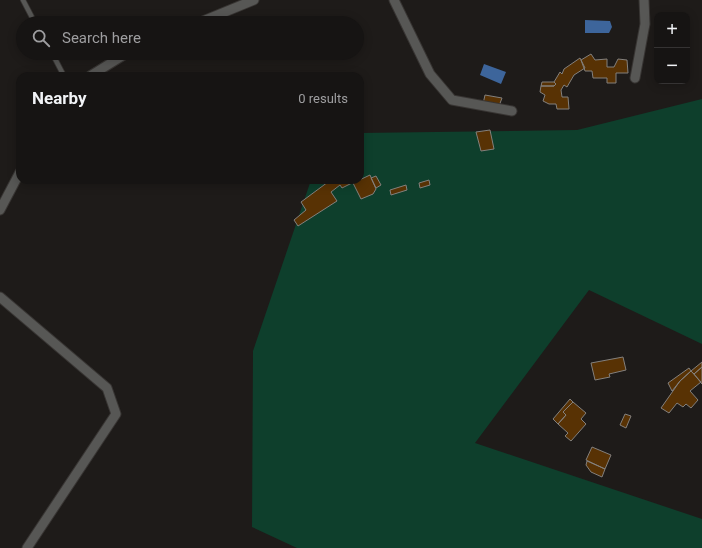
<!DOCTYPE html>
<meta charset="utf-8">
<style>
body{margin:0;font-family:Roboto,sans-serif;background:#1f1d1c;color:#f1f3f6}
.controls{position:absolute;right:12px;top:12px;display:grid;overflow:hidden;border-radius:8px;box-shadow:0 2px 10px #0003}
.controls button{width:36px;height:36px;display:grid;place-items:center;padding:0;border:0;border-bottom:1px solid #353333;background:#161413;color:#f1f3f6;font:20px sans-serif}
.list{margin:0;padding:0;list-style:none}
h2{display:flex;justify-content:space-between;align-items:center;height:52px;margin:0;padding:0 16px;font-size:17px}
h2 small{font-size:13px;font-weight:400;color:#9e9ea0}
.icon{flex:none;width:22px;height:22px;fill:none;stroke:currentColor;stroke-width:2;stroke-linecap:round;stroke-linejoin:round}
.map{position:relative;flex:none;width:702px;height:548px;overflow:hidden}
.search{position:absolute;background:#161413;box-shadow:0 2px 10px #0003;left:16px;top:16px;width:348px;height:44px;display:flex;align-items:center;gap:10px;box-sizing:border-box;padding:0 14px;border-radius:22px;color:#9e9ea0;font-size:15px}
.panel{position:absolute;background:#161413;box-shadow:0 2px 10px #0003;left:16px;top:72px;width:348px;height:112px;border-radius:12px}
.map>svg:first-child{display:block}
.green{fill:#0e3f2c}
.water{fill:#3d659b}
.building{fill:#583204;stroke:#83807d}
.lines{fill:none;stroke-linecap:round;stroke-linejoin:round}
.lane-casing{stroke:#383533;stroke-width:6}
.street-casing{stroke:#383533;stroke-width:11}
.lane{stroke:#575755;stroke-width:4.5}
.street{stroke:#575755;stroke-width:9}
</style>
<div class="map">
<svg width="702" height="548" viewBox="0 0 702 548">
<rect width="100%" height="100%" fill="#1e1b19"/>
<path class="green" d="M702 99V344L589 290 475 443 702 519V548H297L252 527 253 351 311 180H360V133L577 130Z"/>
<path class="water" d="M585 20 610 21 612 27 609 33H585Z
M484 64 506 72 501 84 480 75Z"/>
<path class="building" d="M591 54 595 60 607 59V67H614L618 59 627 60 628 73H616V83H607V78H593L592 71H585L581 60Z
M580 58 585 68 574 75 567 87 564 85 561 90 562 97H568L569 109H557L556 104H549L543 101 545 95 540 92 541 86H554L556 84 554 82 560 72 562 74 564 69Z
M542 82H554L556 84 554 86H541Z
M485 95 502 98 499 106 483 104Z
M490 130 494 149 481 151 476 132Z
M370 175 376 189 373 194 361 199 353 183Z
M376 176 381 185 376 188 371 178Z
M327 180 356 181 342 188 340 185 331 192 337 201 298 226 294 220 306 210 301 202 328 182Z
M429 180 430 185 420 188 419 183Z
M406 185 407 190 391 195 390 190Z
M623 357 626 370 609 374 610 377 595 380 591 363Z
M702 362V367L694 374 691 371Z
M702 367V384L694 374Z
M689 368 691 371 680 381 672 391 668 383Z
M691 371 701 382 690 391 698 400 691 408 686 404 683 407 677 403 669 413 661 408 680 381Z
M570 399 573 402 563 412 566 415 558 424 553 419Z
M573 402 586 413 581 419 586 424 571 441 565 436 568 433 558 424 566 415 563 412Z
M625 414 631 416 626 428 620 425Z
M592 447 611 455 605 469 586 460Z
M587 461 605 469 602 477 591 472 586 465Z"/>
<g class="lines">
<g class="lane-casing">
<path id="lane" d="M23 0 35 23
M52 53 64 76"/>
</g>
<g class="street-casing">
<path id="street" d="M394 0 430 74 452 100 512 111
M198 23 254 0
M90 76 127 53
M635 78 645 24 644 0
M0 210 20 172
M0 297 107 388 116 414 27 548"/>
</g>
<use href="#lane" class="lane"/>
<use href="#street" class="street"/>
</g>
</svg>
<div class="controls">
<button>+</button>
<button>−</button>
</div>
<div class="search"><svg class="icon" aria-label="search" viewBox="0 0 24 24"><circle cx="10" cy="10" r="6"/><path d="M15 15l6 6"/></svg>Search here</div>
<section class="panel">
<h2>Nearby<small>0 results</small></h2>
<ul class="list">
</ul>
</section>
</div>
